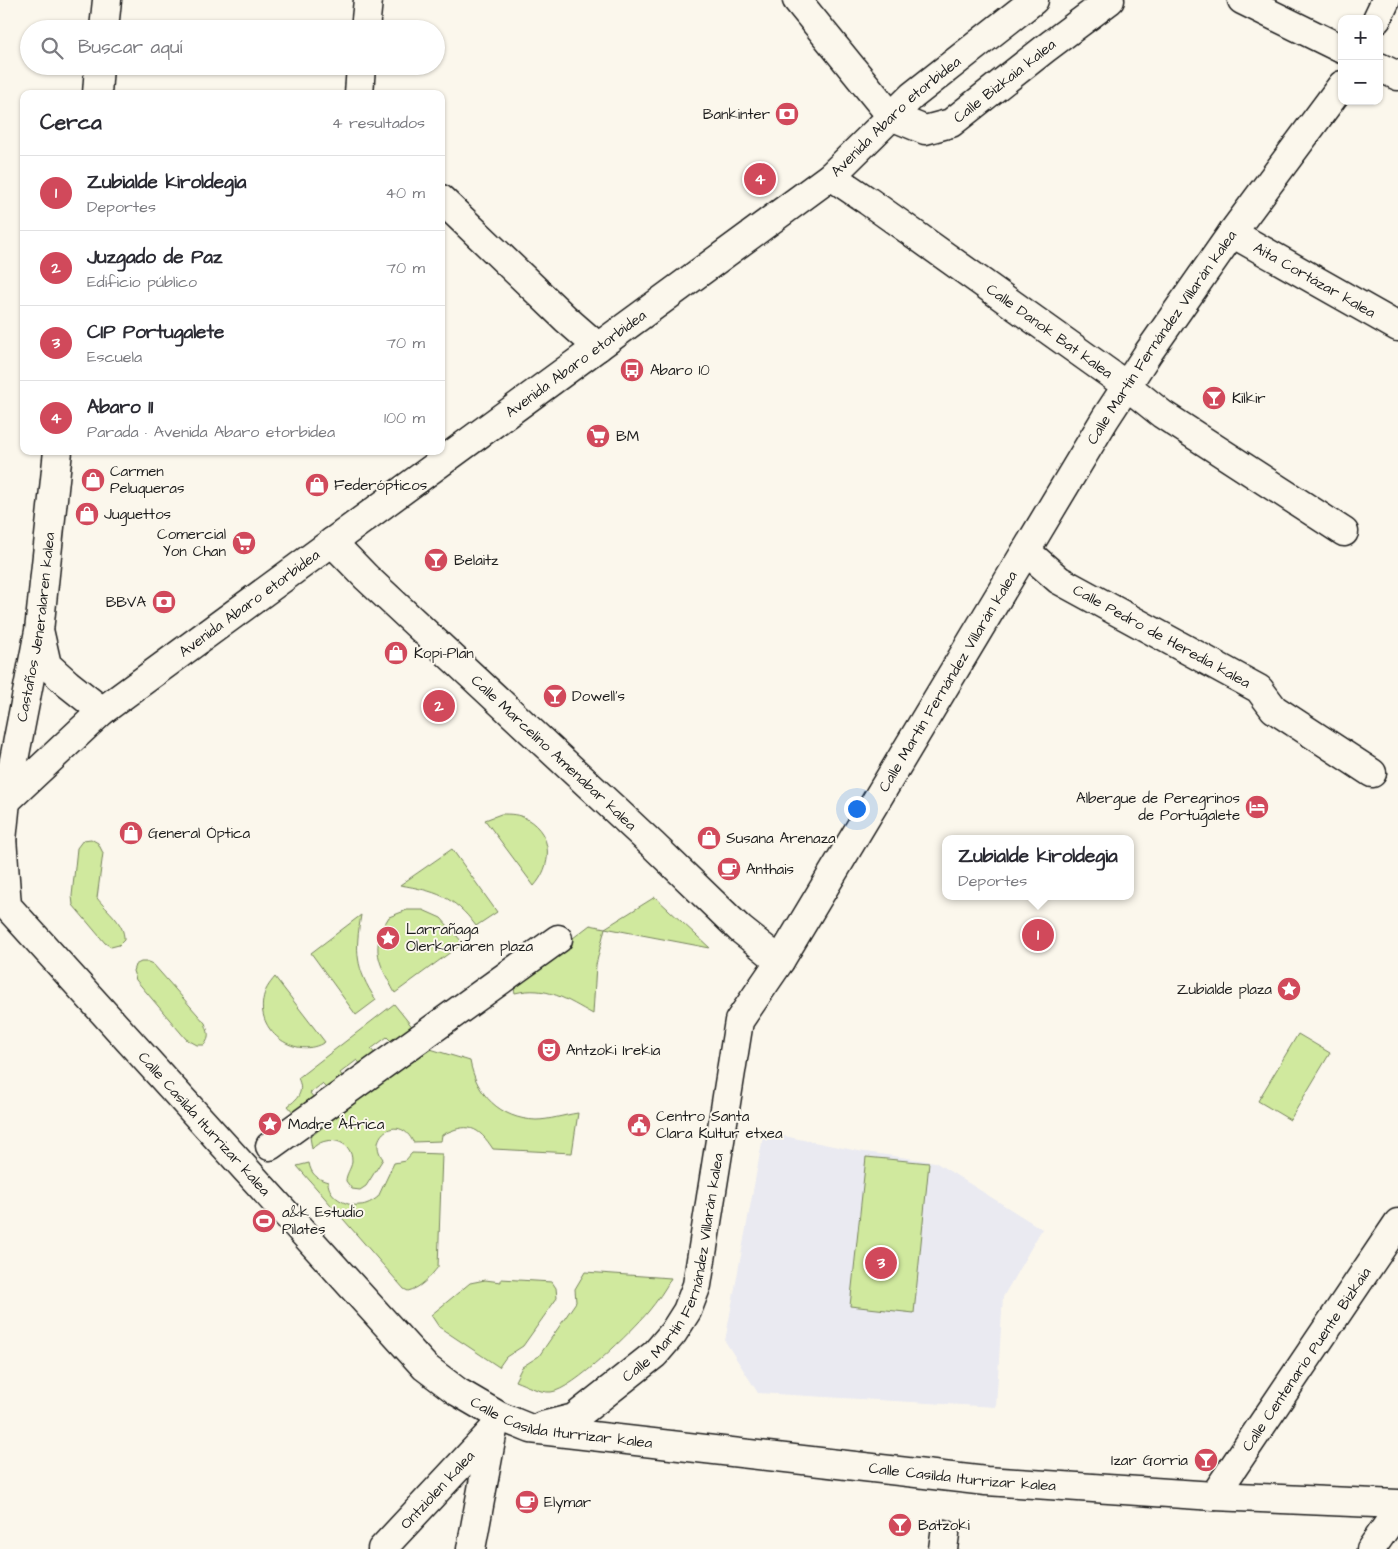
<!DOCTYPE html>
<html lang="es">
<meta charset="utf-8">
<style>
body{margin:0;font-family:"Architects Daughter",sans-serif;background:#f2f2f3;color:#2b2b33}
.controls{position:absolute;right:15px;top:15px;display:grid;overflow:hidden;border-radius:10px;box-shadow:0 1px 4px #0004}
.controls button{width:45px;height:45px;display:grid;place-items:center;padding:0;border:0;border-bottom:1px solid #e1e1e2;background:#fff;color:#2b2b33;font:25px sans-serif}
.you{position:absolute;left:856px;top:808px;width:18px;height:18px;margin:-12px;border:4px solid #fff;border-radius:50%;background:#1a73e8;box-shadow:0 0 0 8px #1a73e833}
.badge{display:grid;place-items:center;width:32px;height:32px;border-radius:50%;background:#d1495b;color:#fff;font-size:16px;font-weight:700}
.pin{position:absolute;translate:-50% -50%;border:2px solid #fff;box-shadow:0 1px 5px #0006}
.popup{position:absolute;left:942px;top:835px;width:192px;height:65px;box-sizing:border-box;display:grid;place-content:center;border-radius:10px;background:#fff;filter:drop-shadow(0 1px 4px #0005);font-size:16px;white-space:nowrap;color:#7c7c81}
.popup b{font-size:19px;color:#2b2b33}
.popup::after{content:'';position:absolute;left:50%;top:100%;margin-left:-10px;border:10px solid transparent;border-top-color:#fff}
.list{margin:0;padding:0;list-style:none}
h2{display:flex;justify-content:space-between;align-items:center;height:65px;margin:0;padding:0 20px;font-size:21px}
h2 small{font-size:16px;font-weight:400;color:#7c7c81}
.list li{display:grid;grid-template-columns:32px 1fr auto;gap:15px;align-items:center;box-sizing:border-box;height:75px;padding:0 20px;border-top:1px solid #e1e1e2}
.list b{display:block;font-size:19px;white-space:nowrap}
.list p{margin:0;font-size:16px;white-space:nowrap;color:#7c7c81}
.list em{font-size:16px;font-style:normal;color:#7c7c81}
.icon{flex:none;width:28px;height:28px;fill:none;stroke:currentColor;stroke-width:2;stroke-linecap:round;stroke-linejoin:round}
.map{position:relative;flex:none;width:1398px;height:1549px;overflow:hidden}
.search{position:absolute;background:#fff;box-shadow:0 1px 4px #0004;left:20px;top:20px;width:425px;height:55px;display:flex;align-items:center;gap:12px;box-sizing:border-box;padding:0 18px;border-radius:28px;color:#7c7c81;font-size:19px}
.panel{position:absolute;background:#fff;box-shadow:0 1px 4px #0004;left:20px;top:90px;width:425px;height:365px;border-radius:10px}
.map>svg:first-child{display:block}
.built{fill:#eaeaf1}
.green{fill:#d0e99e;stroke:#76825d}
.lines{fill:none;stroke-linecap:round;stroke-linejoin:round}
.street-casing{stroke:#1c1c1c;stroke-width:31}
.secondary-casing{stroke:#1c1c1c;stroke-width:31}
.street{stroke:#fbf7ec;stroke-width:28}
.secondary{stroke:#fbf7ec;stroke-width:28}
.labels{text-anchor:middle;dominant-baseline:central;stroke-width:4;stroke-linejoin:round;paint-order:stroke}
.street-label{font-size:15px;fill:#1c1c1c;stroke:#fbf7ec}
.poi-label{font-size:15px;fill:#1c1c1c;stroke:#fbf7ec;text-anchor:start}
</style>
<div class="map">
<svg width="1398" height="1549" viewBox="0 0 1398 1549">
<rect width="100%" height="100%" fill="#fbf7ec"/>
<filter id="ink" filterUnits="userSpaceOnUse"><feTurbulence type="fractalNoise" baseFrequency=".02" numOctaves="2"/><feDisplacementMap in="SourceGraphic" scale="10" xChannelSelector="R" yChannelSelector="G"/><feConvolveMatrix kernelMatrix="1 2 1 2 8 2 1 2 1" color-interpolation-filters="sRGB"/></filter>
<g filter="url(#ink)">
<path class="built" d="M764 1132 858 1151 935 1162 1042 1229 1003 1297 996 1407 758 1393 725 1341Z"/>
<path class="green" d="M501 814C510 814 519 814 527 819 554 835 552 866 534 886L485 820Z
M91 839 98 843 103 853 97 898C107 911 125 923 124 940L119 945 111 947 105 943 73 905 72 896 77 848 83 840Z
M452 849 497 912 476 926C454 896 435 891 400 885Z
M655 897 710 948 605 928 596 965 593 1014C567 1000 547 985 515 993L513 984 590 925 605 928Z
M407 910H423L441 918 463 943 395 993C379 963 369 948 389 917Z
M361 915C355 951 355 968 376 1000L356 1015 311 953Z
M141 962H148L153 964 205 1023C208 1032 211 1037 204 1045H197L186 1039 136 980 133 971 135 965Z
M275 977 325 1042C297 1060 257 1033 263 1000 264 991 269 984 275 977Z
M394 1004 414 1029 394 1044 387 1037 371 1049 377 1056 363 1067 357 1060 340 1073 344 1078 328 1090 322 1084 310 1093 314 1098 294 1113 288 1106C299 1098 304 1091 298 1078Z
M1298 1034 1330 1053 1290 1120 1258 1101Z
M427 1048 470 1061C476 1094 500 1119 536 1120 549 1120 564 1115 578 1113L572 1153 493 1149C478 1126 468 1122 442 1135L441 1141 413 1142C400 1113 365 1135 383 1159L366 1186 360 1190 352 1189 346 1181C346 1174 351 1169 352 1162 353 1139 325 1134 312 1149L310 1137Z
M412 1153 442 1154 438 1267C430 1277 421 1288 408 1291L404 1289 297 1166 309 1163C311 1174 317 1179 328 1182 328 1196 346 1207 360 1205 366 1205 373 1201 378 1197L394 1163 405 1161Z
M866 1157 929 1163 914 1313 850 1306Z
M585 1272 671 1278C665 1290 657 1301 648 1312 633 1330 573 1390 551 1392 540 1393 526 1385 515 1381L522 1367 539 1356 576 1302 575 1289Z
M501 1279 552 1282 556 1288 557 1298 523 1346 506 1357 499 1367 439 1327 431 1315 470 1283 485 1280 501 1282Z"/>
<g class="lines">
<g class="street-casing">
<g id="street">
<path id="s1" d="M797 0 891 116 925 130 951 123 1046 48 1110 0"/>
<path d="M1242 0 1342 49"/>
<path d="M1377 19 1386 0"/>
<path d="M365 29 368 0"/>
<path d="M1379 67 1398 76"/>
<path d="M359 94 361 66"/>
<path id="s2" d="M831 176 868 201 1127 386 1162 414 1344 532"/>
<path d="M441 199 566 319 598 347"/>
<path id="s3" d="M1232 233 1398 327"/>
<path id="s4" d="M332 542 366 577 653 845 740 929 780 961"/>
<path id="s5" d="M1026 551 1059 580 1259 689 1274 709 1372 773"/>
<path id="s6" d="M2 838 7 906 425 1367 458 1392 499 1416 531 1429 986 1481 1214 1496 1398 1504"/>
<path d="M270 1146 558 939"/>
<path id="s7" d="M542 1426 574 1418 655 1354 673 1333 687 1311 697 1285 739 1021 780 961 1105 419 1148 353 1232 233 1342 85"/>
<path id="s8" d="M1214 1496 1398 1223"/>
<path id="s9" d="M382 1549 493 1430"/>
<path d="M471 1549 493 1430"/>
<path d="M943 1549 945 1534"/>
<path d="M1371 1549 1398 1510"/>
</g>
</g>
<g class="secondary-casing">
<g id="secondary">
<path d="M104 29 107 0"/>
<path d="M97 94 99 66"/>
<path d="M40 634 47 665 68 684 102 711"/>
<path id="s10" d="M6 801 102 711 831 176 912 96 1034 0"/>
<path id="s11" d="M0 860 6 801 39 631 58 451"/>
</g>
</g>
<use href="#street" class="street"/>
<use href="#secondary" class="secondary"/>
</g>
</g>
<defs>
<g id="bank-disc" transform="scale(1.25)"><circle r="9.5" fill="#d1495b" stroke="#fbf7ec"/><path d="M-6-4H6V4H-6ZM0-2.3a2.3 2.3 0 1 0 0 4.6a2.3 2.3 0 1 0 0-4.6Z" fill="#fff"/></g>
<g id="bus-disc" transform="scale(1.25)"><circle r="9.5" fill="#d1495b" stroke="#fbf7ec"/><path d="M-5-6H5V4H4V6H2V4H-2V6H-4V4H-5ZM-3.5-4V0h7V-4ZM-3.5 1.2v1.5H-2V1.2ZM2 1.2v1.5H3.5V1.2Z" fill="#fff"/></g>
<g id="bar-disc" transform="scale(1.25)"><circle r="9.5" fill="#d1495b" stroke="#fbf7ec"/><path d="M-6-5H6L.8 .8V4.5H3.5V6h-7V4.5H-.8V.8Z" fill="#fff"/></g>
<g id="supermarket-disc" transform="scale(1.25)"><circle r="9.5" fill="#d1495b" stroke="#fbf7ec"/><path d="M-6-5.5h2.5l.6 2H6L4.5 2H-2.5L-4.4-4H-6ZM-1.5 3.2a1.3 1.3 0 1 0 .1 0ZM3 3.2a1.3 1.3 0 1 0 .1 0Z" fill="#fff"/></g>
<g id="shop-disc" transform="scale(1.25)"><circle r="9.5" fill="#d1495b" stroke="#fbf7ec"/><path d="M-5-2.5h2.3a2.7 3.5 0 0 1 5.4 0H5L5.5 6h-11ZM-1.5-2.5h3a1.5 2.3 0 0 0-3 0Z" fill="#fff"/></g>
<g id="hotel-disc" transform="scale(1.25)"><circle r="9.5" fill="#d1495b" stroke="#fbf7ec"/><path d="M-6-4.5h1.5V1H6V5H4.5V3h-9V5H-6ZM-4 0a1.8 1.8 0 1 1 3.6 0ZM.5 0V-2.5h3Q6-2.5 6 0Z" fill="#fff"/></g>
<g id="cafe-disc" transform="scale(1.25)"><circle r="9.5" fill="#d1495b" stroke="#fbf7ec"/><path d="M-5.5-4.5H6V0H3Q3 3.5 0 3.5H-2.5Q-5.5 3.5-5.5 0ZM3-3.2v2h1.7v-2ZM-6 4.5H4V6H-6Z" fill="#fff"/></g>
<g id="sight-disc" transform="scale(1.25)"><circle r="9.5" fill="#d1495b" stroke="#fbf7ec"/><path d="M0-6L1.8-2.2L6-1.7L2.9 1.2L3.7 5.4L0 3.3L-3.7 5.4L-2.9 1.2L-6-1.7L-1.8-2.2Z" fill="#fff"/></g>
<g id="theatre-disc" transform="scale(1.25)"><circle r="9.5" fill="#d1495b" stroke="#fbf7ec"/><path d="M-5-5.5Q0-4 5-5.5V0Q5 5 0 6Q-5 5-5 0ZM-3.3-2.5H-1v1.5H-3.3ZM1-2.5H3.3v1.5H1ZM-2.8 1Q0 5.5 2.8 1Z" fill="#fff"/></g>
<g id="civic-disc" transform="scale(1.25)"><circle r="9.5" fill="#d1495b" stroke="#fbf7ec"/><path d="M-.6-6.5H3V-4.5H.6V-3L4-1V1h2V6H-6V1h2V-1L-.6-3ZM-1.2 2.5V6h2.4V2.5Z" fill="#fff"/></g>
<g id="stadium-disc" transform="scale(1.25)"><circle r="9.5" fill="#d1495b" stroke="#fbf7ec"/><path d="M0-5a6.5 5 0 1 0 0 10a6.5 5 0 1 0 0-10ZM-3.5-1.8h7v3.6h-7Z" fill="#fff"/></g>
</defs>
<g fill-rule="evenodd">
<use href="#bank-disc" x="787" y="114"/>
<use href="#bus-disc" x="632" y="370"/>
<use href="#bar-disc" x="1214" y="398"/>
<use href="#supermarket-disc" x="598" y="436"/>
<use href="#shop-disc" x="93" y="480"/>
<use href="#shop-disc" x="317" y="485"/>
<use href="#shop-disc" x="87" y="514"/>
<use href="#supermarket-disc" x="244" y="543"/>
<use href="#bar-disc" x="436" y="560"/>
<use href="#bank-disc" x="164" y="602"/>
<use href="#shop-disc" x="396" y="653"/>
<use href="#bar-disc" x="555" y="696"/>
<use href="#hotel-disc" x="1257" y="807"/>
<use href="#shop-disc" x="131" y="833"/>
<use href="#shop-disc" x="709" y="838"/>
<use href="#cafe-disc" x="729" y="869"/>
<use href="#sight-disc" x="388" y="938"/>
<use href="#sight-disc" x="1289" y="989"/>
<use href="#theatre-disc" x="549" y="1050"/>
<use href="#sight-disc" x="270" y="1124"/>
<use href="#civic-disc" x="639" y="1125"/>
<use href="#stadium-disc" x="264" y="1221"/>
<use href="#bar-disc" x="1206" y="1460"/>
<use href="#cafe-disc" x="527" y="1502"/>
<use href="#bar-disc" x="900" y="1525"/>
</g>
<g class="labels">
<g class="street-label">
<text stroke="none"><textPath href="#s1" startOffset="281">Calle Bizkaia kalea</textPath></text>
<text stroke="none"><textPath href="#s10" startOffset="1124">Avenida Abaro etorbidea</textPath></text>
<text stroke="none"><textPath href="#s3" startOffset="95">Aita Cortázar kalea</textPath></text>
<text stroke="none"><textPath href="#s2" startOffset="268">Calle Danok Bat kalea</textPath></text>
<text stroke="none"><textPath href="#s7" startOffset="1289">Calle Martín Fernández Villarán kalea</textPath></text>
<text stroke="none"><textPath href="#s10" startOffset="719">Avenida Abaro etorbidea</textPath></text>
<text stroke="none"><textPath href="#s10" startOffset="314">Avenida Abaro etorbidea</textPath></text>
<text stroke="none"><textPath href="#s11" startOffset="236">Castaños Jeneralaren kalea</textPath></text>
<text stroke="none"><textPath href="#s5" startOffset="161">Calle Pedro de Heredia kalea</textPath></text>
<text stroke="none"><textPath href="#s7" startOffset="884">Calle Martín Fernández Villarán kalea</textPath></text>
<text stroke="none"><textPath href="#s4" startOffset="306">Calle Marcelino Amenabar kalea</textPath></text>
<text stroke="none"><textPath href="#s6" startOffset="362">Calle Casilda Iturrizar kalea</textPath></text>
<text stroke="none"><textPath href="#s7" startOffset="224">Calle Martín Fernández Villarán kalea</textPath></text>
<text stroke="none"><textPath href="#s8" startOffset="165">Calle Centenario Puente Bizkaia</textPath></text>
<text stroke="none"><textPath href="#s6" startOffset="842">Calle Casilda Iturrizar kalea</textPath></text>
<text stroke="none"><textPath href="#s6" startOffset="1248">Calle Casilda Iturrizar kalea</textPath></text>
<text stroke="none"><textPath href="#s9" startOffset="81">Ontziolen kalea</textPath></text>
</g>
<g class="poi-label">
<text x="770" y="114" text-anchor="end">Bankinter</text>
<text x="650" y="370">Abaro 10</text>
<text x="1232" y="398">Kilkir</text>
<text x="616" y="436">BM</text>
<text x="110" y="471">Carmen<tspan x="110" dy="17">Peluqueras</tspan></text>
<text x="334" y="485">Federópticos</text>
<text x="104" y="514">Juguettos</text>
<text x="226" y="534" text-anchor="end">Comercial<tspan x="226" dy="17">Yon Chan</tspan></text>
<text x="454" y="560">Belaitz</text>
<text x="146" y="602" text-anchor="end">BBVA</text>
<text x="414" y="653">Kopi-Plan</text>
<text x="572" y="696">Dowell's</text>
<text x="1240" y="798" text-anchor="end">Albergue de Peregrinos<tspan x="1240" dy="17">de Portugalete</tspan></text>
<text x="148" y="833">General Óptica</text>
<text x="726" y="838">Susana Arenaza</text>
<text x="746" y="869">Anthais</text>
<text x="406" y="929">Larrañaga<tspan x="406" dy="17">Olerkariaren plaza</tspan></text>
<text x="1272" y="989" text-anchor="end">Zubialde plaza</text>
<text x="566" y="1050">Antzoki Irekia</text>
<text x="656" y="1116">Centro Santa<tspan x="656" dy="17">Clara Kultur etxea</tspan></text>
<text x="288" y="1124">Madre África</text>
<text x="282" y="1212">a&amp;k Estudio<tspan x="282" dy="17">Pilates</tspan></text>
<text x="1188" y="1460" text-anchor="end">Izar Gorria</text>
<text x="544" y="1502">Elymar</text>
<text x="918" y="1525">Batzoki</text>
</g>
</g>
</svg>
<div class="controls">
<button>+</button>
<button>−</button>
</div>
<div class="you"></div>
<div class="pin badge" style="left:1038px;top:935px">1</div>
<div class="popup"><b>Zubialde kiroldegia</b>Deportes</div>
<div class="pin badge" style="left:439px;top:706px">2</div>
<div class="pin badge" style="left:881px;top:1263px">3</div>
<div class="pin badge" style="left:760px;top:179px">4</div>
<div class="search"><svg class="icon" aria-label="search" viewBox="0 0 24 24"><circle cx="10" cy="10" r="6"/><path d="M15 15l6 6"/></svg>Buscar aquí</div>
<section class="panel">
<h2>Cerca<small>4 resultados</small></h2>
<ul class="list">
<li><span class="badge">1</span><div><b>Zubialde kiroldegia</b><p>Deportes</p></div><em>40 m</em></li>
<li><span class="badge">2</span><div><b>Juzgado de Paz</b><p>Edificio público</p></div><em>70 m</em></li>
<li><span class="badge">3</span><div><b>CIP Portugalete</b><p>Escuela</p></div><em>70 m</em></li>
<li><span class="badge">4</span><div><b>Abaro 11</b><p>Parada · Avenida Abaro etorbidea</p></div><em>100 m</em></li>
</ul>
</section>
</div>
